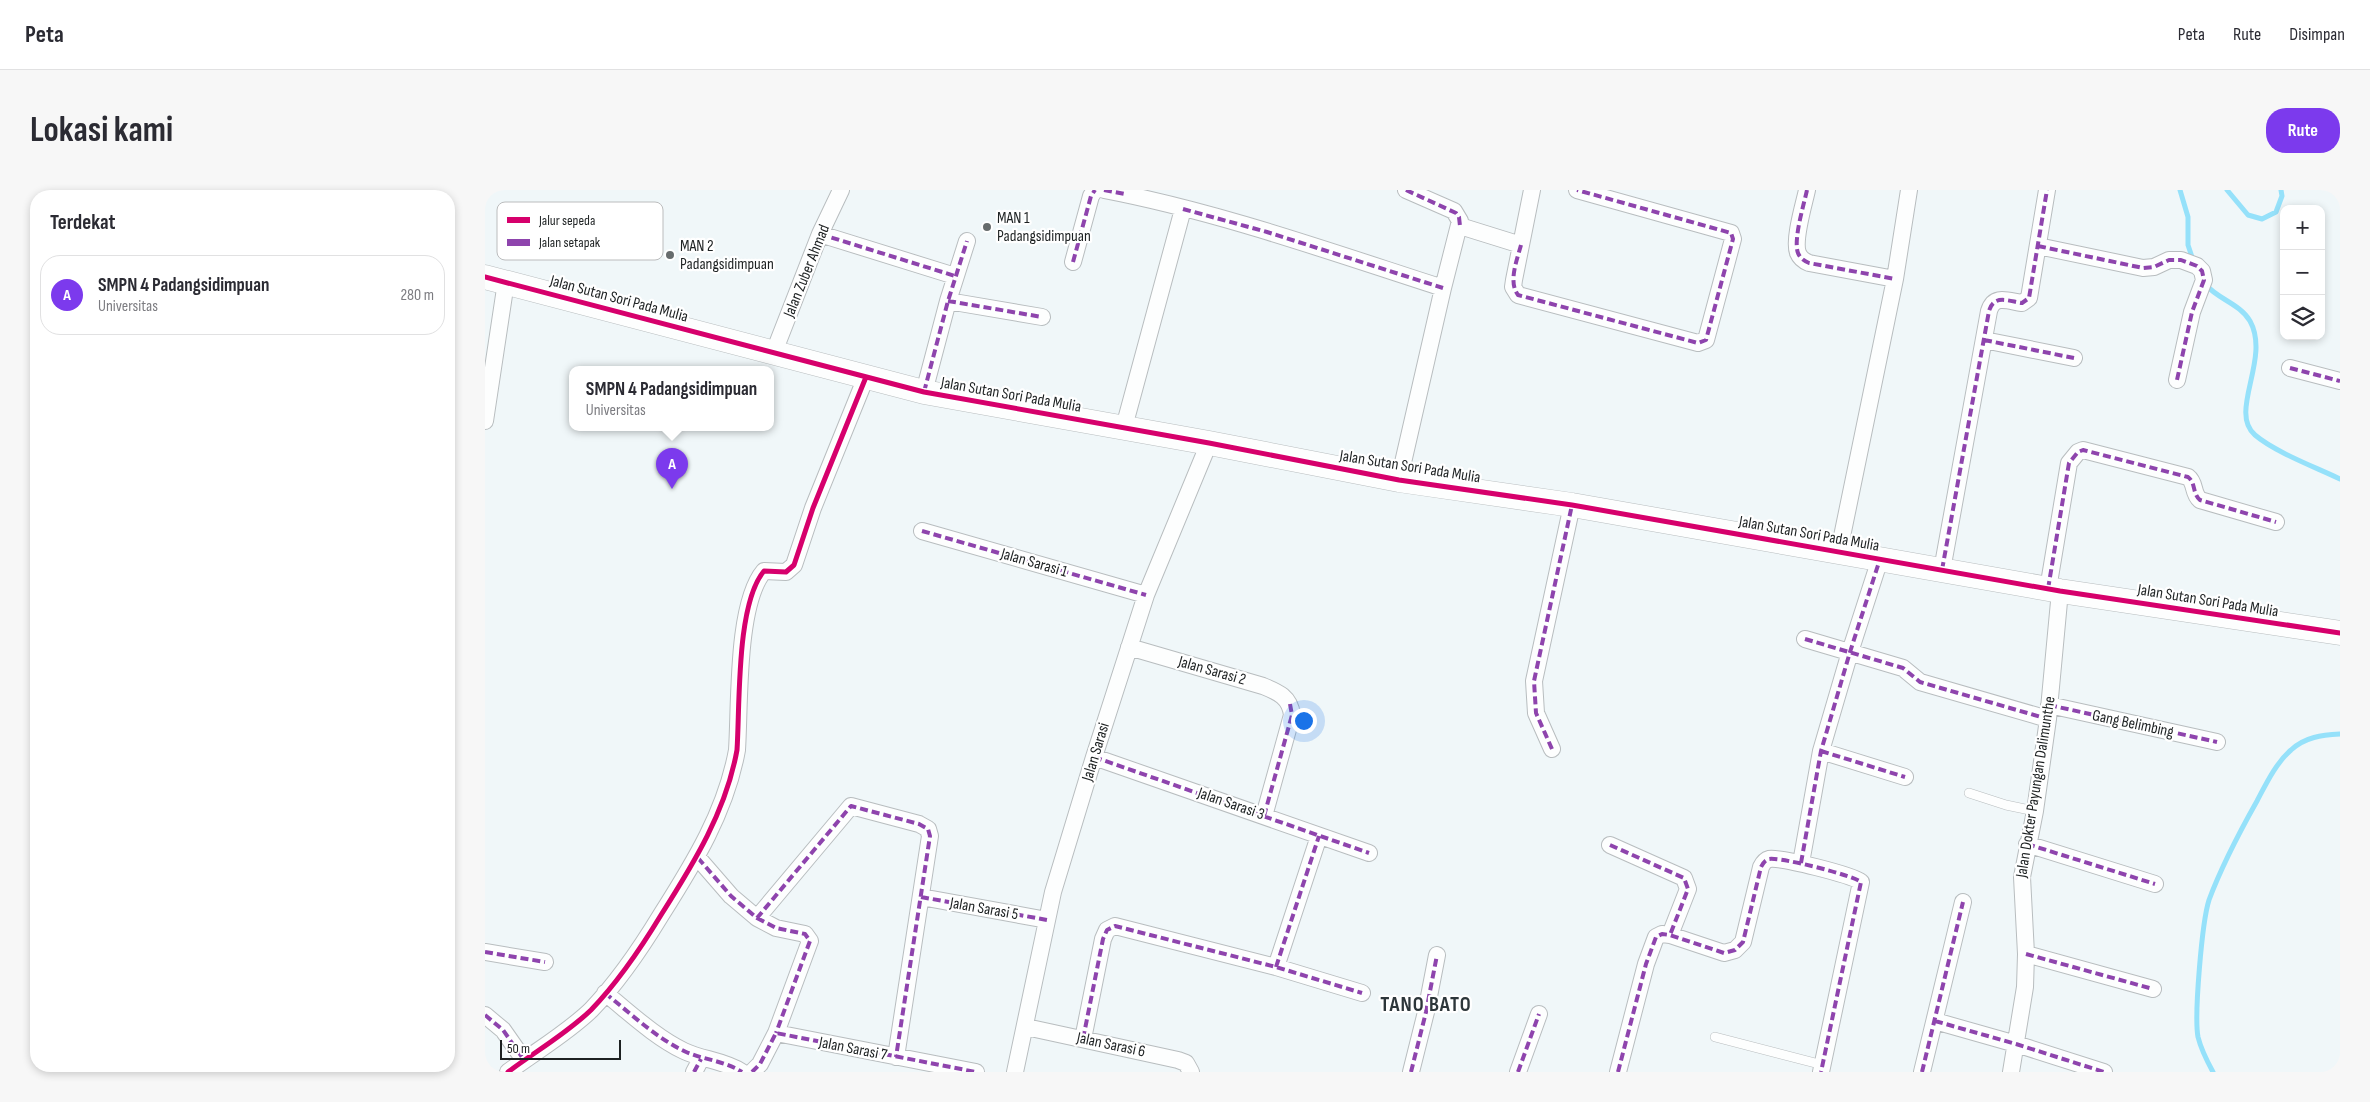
<!DOCTYPE html>
<html lang="id">
<meta charset="utf-8">
<style>
body{margin:0;font-family:"Sofia Sans Condensed",sans-serif;background:#f7f7f7;color:#2b2b33}
.controls{position:absolute;right:15px;top:15px;display:grid;overflow:hidden;border-radius:10px;box-shadow:0 2px 8px #0003}
.controls button{width:45px;height:45px;display:grid;place-items:center;padding:0;border:0;border-bottom:1px solid #e1e1e2;background:#fff;color:#2b2b33;font:25px sans-serif}
.scale{position:absolute;left:15px;bottom:12px;width:121px;box-sizing:border-box;padding-left:5px;border:2px solid #1d2122;border-top:0;font-size:14px;line-height:18px;white-space:nowrap;color:#1d2122;-webkit-text-stroke:4px #fff;paint-order:stroke}
.you{position:absolute;left:818px;top:530px;width:18px;height:18px;margin:-12px;border:4px solid #fff;border-radius:50%;background:#1a73e8;box-shadow:0 0 0 8px #1a73e833}
.badge{display:grid;place-items:center;width:32px;height:32px;border-radius:50%;background:#7c3aed;color:#fff;font-size:16px;font-weight:700}
.pin{position:absolute;translate:-50% -41px;filter:drop-shadow(0 1px 2px #0008)}
.pin::after{content:'';position:absolute;top:26px;width:18px;height:15px;background:inherit;clip-path:polygon(0 0,100% 0,50% 100%)}
.popup{position:absolute;left:84px;top:176px;width:205px;height:65px;box-sizing:border-box;display:grid;place-content:center;border-radius:10px;background:#fff;filter:drop-shadow(0 1px 4px #0005);font-size:16px;white-space:nowrap;color:#7c7c81}
.popup b{font-size:19px;color:#2b2b33}
.popup::after{content:'';position:absolute;left:50%;top:100%;margin-left:-10px;border:10px solid transparent;border-top-color:#fff}
.list{margin:0;padding:0;list-style:none}
h2{display:flex;justify-content:space-between;align-items:center;height:65px;margin:0;padding:0 20px;font-size:21px}
h2 small{font-size:16px;font-weight:400;color:#7c7c81}
.list li{display:grid;grid-template-columns:32px 1fr auto;gap:15px;align-items:center;box-sizing:border-box;height:80px;margin:0 10px 10px;padding:0 10px;border:1px solid #e1e1e2;border-radius:20px}
.list b{display:block;font-size:19px;white-space:nowrap}
.list p{margin:0;font-size:16px;white-space:nowrap;color:#7c7c81}
.list em{font-size:16px;font-style:normal;color:#7c7c81}
.icon{flex:none;width:28px;height:28px;fill:none;stroke:currentColor;stroke-width:2;stroke-linecap:round;stroke-linejoin:round}
.map{position:relative;flex:none;width:1855px;height:882px;overflow:hidden;border-radius:20px}
header{display:flex;align-items:center;gap:30px;box-sizing:border-box;height:70px;padding:0 25px;background:#fff;border-bottom:1px solid #e1e1e2}
header strong{font-size:24px}
nav{display:flex;gap:28px;margin-inline-start:auto;font-size:18px}
.intro{display:flex;align-items:center;justify-content:space-between;box-sizing:border-box;height:120px;padding:0 30px}
h1{margin:0;font-size:35px}
.button{padding:12px 22px;border-radius:20px;background:#7c3aed;color:#fff;font-size:18px;font-weight:700}
main{display:flex;gap:30px;padding:0 30px}
aside{flex:1;background:#fff;border-radius:20px;box-shadow:0 2px 8px #0003}
.map>svg:first-child{display:block}
.lines{fill:none;stroke-linecap:round;stroke-linejoin:round}
.stream{stroke:#95e1fa;stroke-width:5}
.lane-casing{stroke:#b8bdbf;stroke-width:10}
.street-casing{stroke:#b8bdbf;stroke-width:18}
.secondary-casing{stroke:#b8bdbf;stroke-width:25}
.lane{stroke:#fdfefe;stroke-width:9}
.street{stroke:#fdfefe;stroke-width:16}
.secondary{stroke:#fdfefe;stroke-width:24}
.quiet{stroke:#8e44ad;stroke-width:4;stroke-dasharray:8 4;stroke-linecap:butt}
.cycleway-casing{stroke:#fff;stroke-width:8}
.cycleway{stroke:#d6006c;stroke-width:5}
.poi-dot{fill:#676c6d;stroke:#fff;stroke-width:2}
.labels{text-anchor:middle;dominant-baseline:central;stroke-width:4.5;stroke-linejoin:round;paint-order:stroke}
.poi-label{font-size:16px;fill:#1d2122;stroke:#fff;text-anchor:start}
.street-label{font-size:16px;fill:#1d2122;stroke:#fff}
.district-label{font-size:21px;font-weight:bold;letter-spacing:1px;fill:#2d363a;stroke:#fff}
.key{fill:#fff;stroke:#bbbcbd;stroke-width:1}
.key-label{font-size:14px;fill:#1d2122}
</style>
<header>
<strong>Peta</strong>
<nav><a>Peta</a><a>Rute</a><a>Disimpan</a></nav>
</header>
<div class="intro"><h1>Lokasi kami</h1><a class="button">Rute</a></div>
<main>
<aside>
<h2>Terdekat<small></small></h2>
<ul class="list">
<li><span class="badge">A</span><div><b>SMPN 4 Padangsidimpuan</b><p>Universitas</p></div><em>280 m</em></li>
</ul>
</aside>
<div class="map">
<svg width="1855" height="882" viewBox="0 0 1855 882">
<rect width="100%" height="100%" fill="#f0f7f9"/>
<g class="lines">
<path class="stream" d="M1695 0 1703 27V55L1708 70
M1742 0 1763 25 1777 29 1791 22 1797 6 1796 0
M1721 95C1733 109 1755 114 1765 131 1786 169 1743 222 1770 245 1790 262 1830 277 1855 289
M1728 882C1722 871 1716 859 1713 847 1709 825 1717 732 1724 710 1737 675 1754 643 1772 611 1781 594 1791 573 1806 560 1820 547 1837 545 1855 544"/>
<g class="lane-casing">
<path id="lane" d="M1484 603 1521 615 1550 621
M1230 847 1338 875"/>
</g>
<g class="street-casing">
<path id="street" d="M619 0C734 22 846 62 958 98
M1047 0 1029 90 1028 97 1033 105 1213 153 1221 150 1248 49 1246 43 1092 0
M1322 0C1319 14 1308 50 1313 63 1315 68 1319 71 1324 73L1410 89
M975 36 1036 55
M335 44 470 86
M1553 56 1658 78 1669 77 1684 70H1696L1712 76 1717 81 1719 90 1707 122 1692 190
M588 72 606 6 610 0
M463 111 557 127
M1499 150 1589 168
M289 162 335 44 356 0
M1805 178 1855 191
M439 202 463 111 482 51
M0 231 21 92
M639 237 698 19
M914 290 958 98 975 31 969 21 921 0
M437 341 661 405
M1354 361 1410 89 1424 0
M1457 380 1504 121C1509 104 1523 111 1537 113L1544 108 1562 0
M1563 399 1584 273 1593 262 1598 260 1703 287C1711 293 1707 303 1715 310L1791 332
M1320 449 1418 478 1435 492 1563 529
M644 457 778 496C793 502 805 507 807 525L779 626
M1564 515 1732 552
M1067 559 1051 523 1049 491 1087 315
M1336 561 1420 587
M609 567 884 663
M1542 654 1670 694
M1125 655 1199 688 1203 699 1185 745
M213 668 246 706 272 728 366 616 434 634 443 639 445 646 411 867
M1316 673 1336 561 1365 462 1395 369
M436 707 562 730
M272 728 291 738 320 744 325 751 291 843
M0 762 60 772
M1541 764 1668 799
M791 777 834 646
M120 803C145 823 170 847 199 861 218 870 238 870 257 882
M0 825 18 840 39 870
M1450 831 1531 854 1619 882
M541 837 693 870 701 873 706 882
M598 849 618 749 622 740 630 736 791 777 877 803
M23 882C51 861 81 844 106 820 133 792 156 758 176 725 209 673 241 621 252 560 255 516 251 414 279 381L301 382 309 375 328 318 381 187
M209 882 216 869
M267 882 275 874 291 843 491 882
M530 882 568 702 609 567 661 405 724 253
M926 882 941 822 952 765
M1033 882 1054 824
M1133 882 1161 774 1171 747 1177 744 1185 745 1239 763 1250 760 1258 752 1276 677C1278 673 1280 670 1284 669 1296 667 1367 685 1376 692L1336 882
M1437 882 1478 712
M1526 882 1540 797 1541 764 1537 687 1550 621 1563 529 1575 401"/>
</g>
<g class="secondary-casing">
<path id="secondary" d="M0 87 439 202 724 253 914 290 1087 315 1575 401 1855 443"/>
</g>
<use href="#lane" class="lane"/>
<use href="#street" class="street"/>
<use href="#secondary" class="secondary"/>
<path class="quiet" d="M619 0 640 4
M921 0 971 23 974 27 975 36
M1322 0C1319 14 1308 50 1313 63 1315 68 1319 71 1324 73L1410 89
M698 19 782 42 958 98
M335 44 470 86
M1036 55C1032 70 1023 92 1033 105L1213 153 1221 150 1248 49 1246 43 1092 0
M1553 56 1658 78 1669 77 1684 70H1696L1712 76 1717 81 1719 90 1707 122 1692 190
M588 72 606 6 610 0
M463 111 557 127
M1499 150 1589 168
M1805 178 1855 191
M439 202 463 111 482 51
M437 341 661 405
M1457 380 1504 121C1509 104 1523 111 1537 113L1544 108 1562 0
M1563 399 1584 273 1593 262 1598 260 1703 287C1711 293 1707 303 1715 310L1791 332
M1320 449 1418 478 1435 492 1563 529
M1564 515 1732 552
M1067 559 1051 523 1049 491 1087 315
M1336 561 1420 587
M609 567 884 663
M779 626 807 525 805 514
M1542 654 1670 694
M1125 655 1199 688 1203 699 1185 745
M213 668 246 706 272 728 366 616 434 634 443 639 445 646 411 867
M1316 673 1336 561 1365 462 1395 369
M436 707 562 730
M272 728 291 738 320 744 325 751 291 843
M0 762 60 772
M1541 764 1668 799
M791 777 834 646
M120 803C145 823 170 847 199 861 218 870 238 870 257 882
M0 825 18 840 39 870
M1450 831 1531 854 1619 882
M598 849 618 749 622 740 630 736 791 777 877 803
M209 882 216 869
M267 882 275 874 291 843 491 882
M926 882 941 822 952 765
M1033 882 1054 824
M1133 882 1161 774 1171 747 1177 744 1185 745 1239 763 1250 760 1258 752 1276 677C1278 673 1280 670 1284 669 1296 667 1367 685 1376 692L1336 882
M1437 882 1478 712"/>
<g class="cycleway-casing">
<path id="cycleway" d="M0 87 439 202 724 253 914 290 1087 315 1575 401 1855 443
M23 882C51 861 81 844 106 820 133 792 156 758 176 725 209 673 241 621 252 560 255 516 251 414 279 381L301 382 309 375 328 318 381 187"/>
</g>
<use href="#cycleway" class="cycleway"/>
</g>
<g class="poi-dot">
<circle cx="502" cy="37" r="5"/>
<circle cx="185" cy="65" r="5"/>
</g>
<g class="labels">
<g class="poi-label">
<text x="512" y="28">MAN 1<tspan x="512" dy="18">Padangsidimpuan</tspan></text>
<text x="195" y="56">MAN 2<tspan x="195" dy="18">Padangsidimpuan</tspan></text>
</g>
<g class="street-label">
<text transform="translate(322 81) rotate(-68)">Jalan Zuber Ahmad</text>
<text transform="translate(134 109) rotate(15)">Jalan Sutan Sori Pada Mulia</text>
<text transform="translate(526 205) rotate(10)">Jalan Sutan Sori Pada Mulia</text>
<text transform="translate(925 277) rotate(9)">Jalan Sutan Sori Pada Mulia</text>
<text transform="translate(1324 344) rotate(10)">Jalan Sutan Sori Pada Mulia</text>
<text transform="translate(549 373) rotate(16)">Jalan Sarasi 1</text>
<text transform="translate(1723 411) rotate(9)">Jalan Sutan Sori Pada Mulia</text>
<text transform="translate(727 481) rotate(16)">Jalan Sarasi 2</text>
<text transform="translate(1648 534) rotate(12)">Gang Belimbing</text>
<text transform="translate(611 562) rotate(-73)">Jalan Sarasi</text>
<text transform="translate(1551 597) rotate(-81)">Jalan Dokter Payungan Dalimunthe</text>
<text transform="translate(746 614) rotate(19)">Jalan Sarasi 3</text>
<text transform="translate(499 719) rotate(10)">Jalan Sarasi 5</text>
<text transform="translate(626 855) rotate(12)">Jalan Sarasi 6</text>
<text transform="translate(368 859) rotate(11)">Jalan Sarasi 7</text>
</g>
<g class="district-label">
<text x="941" y="814">TANO BATO</text>
</g>
</g>
<rect x="12" y="12" width="166" height="58" rx="8" class="key"/>
<rect x="22" y="27" width="23" height="6" fill="#d6006c"/>
<rect x="22" y="49" width="23" height="7" fill="#8e44ad"/>
<g class="key-label">
<text x="54" y="35">Jalur sepeda</text>
<text x="54" y="57">Jalan setapak</text>
</g>
</svg>
<div class="controls">
<button>+</button>
<button>−</button>
<button><svg class="icon" aria-label="layers" viewBox="0 0 24 24"><path d="M12 4l9 5-9 5-9-5zM3 14l9 5 9-5"/></svg></button>
</div>
<div class="scale">50 m</div>
<div class="you"></div>
<div class="pin badge" style="left:187px;top:299px">A</div>
<div class="popup"><b>SMPN 4 Padangsidimpuan</b>Universitas</div>
</div>
</main>
